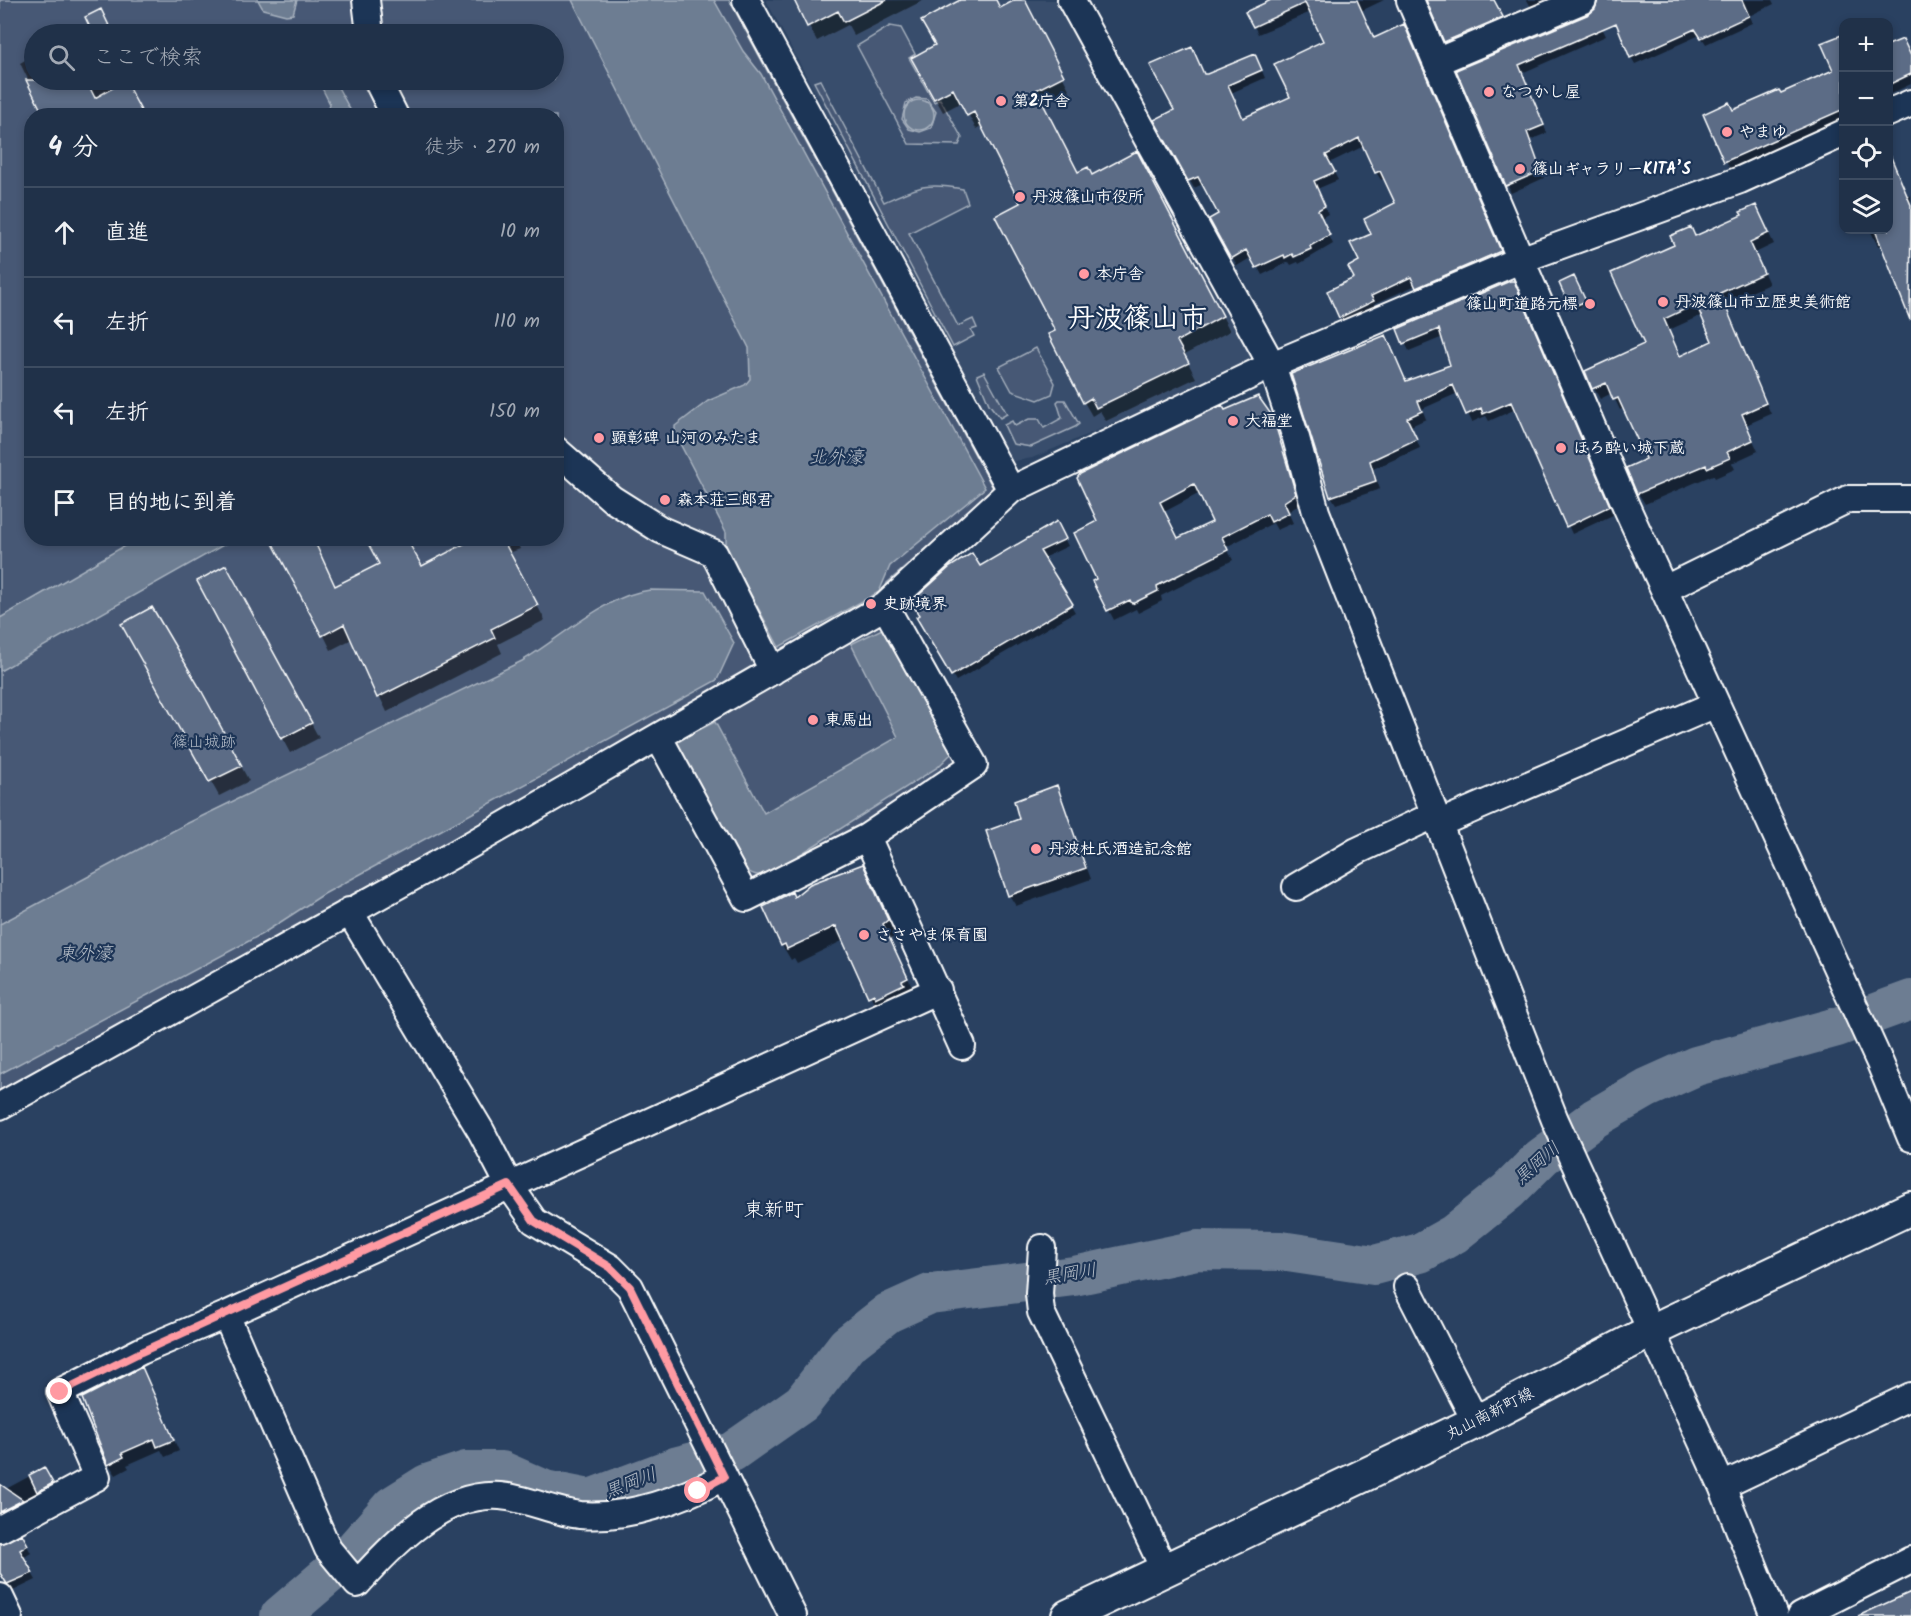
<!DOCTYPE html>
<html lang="ja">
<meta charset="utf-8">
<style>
body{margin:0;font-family:Kalam,"Klee One",sans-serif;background:#2d3d53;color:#f1f3f6}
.controls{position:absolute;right:18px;top:18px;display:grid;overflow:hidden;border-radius:12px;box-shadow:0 3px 9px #0003}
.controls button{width:54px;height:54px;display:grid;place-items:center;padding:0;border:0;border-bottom:2px solid #3d4c61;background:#203149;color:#f1f3f6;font:30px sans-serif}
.stop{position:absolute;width:18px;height:18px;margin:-14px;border:4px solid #ff9aa2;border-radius:50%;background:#fff}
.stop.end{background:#ff9aa2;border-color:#fff;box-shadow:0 2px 6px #0008}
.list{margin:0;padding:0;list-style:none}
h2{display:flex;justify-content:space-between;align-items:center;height:78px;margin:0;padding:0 24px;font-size:26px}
h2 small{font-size:20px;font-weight:400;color:#a2a9b4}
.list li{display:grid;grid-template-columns:39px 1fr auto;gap:18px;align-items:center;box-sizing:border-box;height:90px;padding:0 24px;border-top:2px solid #3d4c61}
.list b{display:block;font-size:22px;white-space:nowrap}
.list em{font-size:20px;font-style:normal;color:#a2a9b4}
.icon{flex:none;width:33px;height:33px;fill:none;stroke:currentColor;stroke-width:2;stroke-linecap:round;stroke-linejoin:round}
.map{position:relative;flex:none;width:1911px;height:1616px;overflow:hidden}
.search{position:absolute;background:#203149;box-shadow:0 3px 9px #0003;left:24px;top:24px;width:540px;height:66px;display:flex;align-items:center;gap:15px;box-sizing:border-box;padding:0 21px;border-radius:33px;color:#a2a9b4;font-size:22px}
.panel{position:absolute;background:#203149;box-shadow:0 3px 9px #0003;left:24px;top:108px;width:540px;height:438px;border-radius:24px}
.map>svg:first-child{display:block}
.built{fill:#394e6c}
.green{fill:#465975;stroke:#a2acba;stroke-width:1.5;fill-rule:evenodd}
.water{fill:#6d7d92;stroke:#a7b1be;stroke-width:1.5}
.shadow{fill:#0007;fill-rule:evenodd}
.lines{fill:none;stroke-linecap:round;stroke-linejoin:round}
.river{stroke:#6d7d92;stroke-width:40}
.building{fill:#5b6c86;stroke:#fff;stroke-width:1.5;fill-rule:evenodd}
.minor-casing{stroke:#fff;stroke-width:30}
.major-casing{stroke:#fff;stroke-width:36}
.minor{stroke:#1d3557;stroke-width:26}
.major{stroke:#1d3557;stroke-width:32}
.route{stroke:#ff9aa2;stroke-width:8}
.poi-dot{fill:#ff9aa2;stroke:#1d3557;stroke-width:2}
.labels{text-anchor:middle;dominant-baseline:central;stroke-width:4.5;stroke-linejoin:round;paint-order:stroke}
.poi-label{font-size:16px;font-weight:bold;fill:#fff;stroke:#1d3557;text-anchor:start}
.park-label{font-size:16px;fill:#b5bdc8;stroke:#1d3557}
.street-label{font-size:16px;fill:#fff;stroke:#1d3557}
.water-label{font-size:18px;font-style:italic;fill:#b6bec8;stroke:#1d3557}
.quarter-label{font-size:20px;fill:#fff;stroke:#1d3557}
.town-label{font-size:28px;font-weight:bold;fill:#fff;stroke:#1d3557}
</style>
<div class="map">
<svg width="1911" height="1616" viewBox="0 0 1911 1616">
<rect width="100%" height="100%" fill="#2a4161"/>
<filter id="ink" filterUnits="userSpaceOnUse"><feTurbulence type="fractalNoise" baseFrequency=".0167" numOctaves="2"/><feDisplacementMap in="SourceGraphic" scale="12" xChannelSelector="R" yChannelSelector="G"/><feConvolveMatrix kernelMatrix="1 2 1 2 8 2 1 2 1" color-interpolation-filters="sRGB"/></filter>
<g filter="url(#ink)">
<path class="built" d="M766 0H1062L1251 349 1250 361 1243 368 1032 458 1014 461 1007 455Z"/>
<path class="green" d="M0 0H729L994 490 887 583 883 593 966 773 747 898 661 731 0 1094ZM34 34H554V80H34ZM32 116H556V538H32Z
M890 26 901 28 915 54 909 58 934 102 940 99 962 138 959 145 909 144 857 46ZM916 98 927 99 936 112 931 128 920 132 909 129 902 119 906 103Z
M820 80 884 202C918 187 925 182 963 189L968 203 909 233 958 326 973 319 977 328 971 330 974 336 953 347 814 82Z
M1036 348 1055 383 1052 394 1038 400 1012 391 999 367Z
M984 372 1007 414 1000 418 989 404 977 375Z
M1059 400H1065L1079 424 1075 427 1031 447 1013 444 1004 425 1012 421 1015 426 1029 419H1039L1044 428 1062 418 1057 402Z"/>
<path class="water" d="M258 0H297L293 14 286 15 263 9Z
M572 0H714L743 51 761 74 985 488 890 566 879 592 779 647 726 548V532L675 434V426L708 401 745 385 750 379 749 348Z
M318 80H334L353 115H327L330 104Z
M904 115a15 15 0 1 1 30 0a15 15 0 1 1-30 0Z
M138 538 234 539 0 671V618Z
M650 590 705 591 734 643 717 680 324 894 262 934 0 1074V924L184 825 522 661C561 638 605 595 650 590Z
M882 629 952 743V753L938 767 774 871C759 878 752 876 740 865L674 742 715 722 764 813 898 737 851 644Z"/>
<path class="shadow" d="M924 0 854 36 848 25 817 41 796 1Z
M963 0H995L1000 10 1023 0 1070 91 1043 104 1078 174 1092 177 1144 167 1230 331 1184 355 1196 378 1106 421 1100 411 1092 416 1084 402 1057 332 1022 204 983 125 976 129 962 102 943 112 913 59 937 46Z
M1273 0H1384L1361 11 1374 40 1408 34 1504 259 1422 295 1416 285 1374 304 1377 310 1344 325 1329 292 1356 278 1373 234 1397 204 1385 178 1381 180 1376 172 1364 146 1329 163 1338 180 1317 189 1328 214 1321 218 1333 244 1299 264 1298 262 1291 265 1289 262 1262 275 1252 257 1237 266 1211 219 1220 215 1203 184 1194 188 1157 120 1176 111 1204 75 1259 64 1265 78 1231 93 1244 120 1292 97 1325 41 1311 12 1258 34 1247 12Z
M1427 0H1474L1500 15 1506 25 1450 49Z
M1527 0H1546L1531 7Z
M1643 0H1772L1774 4 1749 16 1752 23 1706 44 1700 35 1635 64 1631 57Z
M1594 11 1606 36 1522 73 1547 133 1530 140 1544 178 1511 193 1458 71Z
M1823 44 1844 46V117L1730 169 1705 115 1733 112 1780 95 1832 72Z
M1888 47 1911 57V84L1888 95Z
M34 55V80H123L143 116H46L20 63Z
M1894 164 1908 196 1911 195V319L1882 244 1878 246 1870 230H1888V166Z
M1756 207 1774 244 1755 253 1769 284 1725 304 1771 414 1746 425 1758 451 1732 463 1735 469 1715 478 1713 475 1645 504 1638 493 1648 460 1624 408 1620 410 1612 393 1600 399 1594 388 1646 345 1696 237 1744 216ZM1702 315 1714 342 1681 357 1669 330Z
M1574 278 1586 304 1573 310 1561 284Z
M1518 291 1613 515 1572 534 1516 409 1489 421 1486 416 1472 422 1458 393 1422 409 1426 419 1411 426 1420 448 1373 469 1380 489 1336 504 1331 496 1386 336 1406 382 1452 366 1443 337 1409 351 1399 330Z
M1224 411 1276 429 1286 453 1300 504 1288 512 1293 523 1277 530 1273 523 1226 547 1233 560 1161 596 1162 601 1138 613 1136 609 1114 620 1094 582 1098 579 1099 522ZM1200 493 1214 523 1178 540 1164 512Z
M1060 530 1068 546 1043 558 1075 612 956 681 918 617 980 568Z
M276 538H314L336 588 421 568 466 545 462 538H515L520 549 509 553 545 620 498 644 502 653 387 712 352 639 331 650Z
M234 581 319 738 290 753 282 738Z
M123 624 209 707 249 781 219 796Z
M1057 787 1091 879 1016 906 1009 895 1021 820Z
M862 866 896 936 890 939 915 993 878 1011 844 940 797 963 794 958 791 960 782 945 794 899Z
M147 1380 179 1451 165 1457 161 1450 127 1465 129 1468 116 1475 109 1464Z
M43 1469 56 1491 0 1521V1482L4 1490Z
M22 1536 31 1553 23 1558 36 1580 13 1591 0 1569V1545Z"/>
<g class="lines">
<path class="river" d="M280 1616 343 1562 392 1506 427 1484 466 1471H502L545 1490 590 1499 678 1466 732 1452 802 1403 847 1345 888 1313 930 1294 1074 1276 1197 1250 1281 1251 1374 1265 1420 1253 1454 1234 1508 1191 1542 1157 1595 1118 1647 1088 1696 1066 1837 1027 1911 1000"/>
</g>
<path class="building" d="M794 0H887L844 22 838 11 807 27Z
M960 0H996L1000 8 1015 0H1025L1064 76 1036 90 1078 172 1088 167 1092 175 1137 151 1223 316 1177 341 1189 363 1096 408 1091 398 1083 403 1048 334 1055 331 995 216 1020 203 974 112 967 116 953 89 934 99 911 58 935 45 921 21Z
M1271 0H1357L1374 38 1404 24 1501 251 1416 288 1411 277 1371 296 1374 301 1339 318 1327 291 1354 278 1348 267 1359 261 1350 243 1371 234 1364 219 1395 203 1380 171 1375 173 1359 138 1326 155 1335 172 1314 181 1325 206 1318 210 1330 235 1310 246 1311 249 1294 257 1292 254 1285 258 1284 255 1256 268 1246 250 1231 259 1209 219 1218 214 1198 177 1188 181 1154 120 1174 110 1150 65 1192 47 1204 74H1207L1255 54 1262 70 1228 85 1243 118 1290 97 1274 64 1323 41 1305 3 1253 27 1245 12Z
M1426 0H1494L1503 17 1444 42Z
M1598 0H1742L1749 16 1701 38 1695 29 1630 58 1616 23 1519 65 1544 125 1527 132 1541 171 1506 186 1456 70 1589 14 1595 9Z
M101 9 113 34H93L85 17Z
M1844 34V109L1724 162 1703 114 1729 102 1733 110 1779 90 1781 93 1833 70 1821 43Z
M1903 39 1911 56V74L1888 85V45Z
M26 80H86L95 98 125 81 144 116H44Z
M1888 150 1911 205 1910 320 1875 230H1888Z
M1756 205 1769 233 1750 242 1764 273 1720 293 1766 403 1742 414 1753 440 1727 452 1730 458 1707 468 1706 465 1637 494 1626 468 1646 459 1618 398 1613 400 1606 383 1592 389 1585 371 1644 344 1611 273 1674 245 1670 236 1691 227 1695 236 1742 215 1740 212ZM1696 304 1712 341 1680 356 1664 319Z
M1574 276 1586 301 1570 308 1559 283Z
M1510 281H1514L1610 506 1566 527 1511 402 1483 414 1481 408 1466 415 1453 385 1418 401 1422 411 1407 418 1417 439 1370 461 1376 481 1330 497 1291 374 1386 335 1406 381 1450 365 1439 329 1403 344 1397 329Z
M1258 396 1273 417 1296 494 1284 502 1289 513 1271 522 1267 514 1222 537 1228 550 1157 586 1158 591 1132 604 1130 600 1107 611 1092 581 1096 579 1074 533 1097 521 1077 478 1080 474 1222 405 1225 410ZM1194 484 1212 522 1178 538 1160 502Z
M1057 521 1066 539 1040 551 1073 604 951 676 916 617 919 615 911 602 950 567 972 553 980 566Z
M270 538H313L335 586 379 564 365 538H406L422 566 464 544 461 538H502L538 605 491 629 495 638 377 698 344 624 322 636Z
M226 565 312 723 281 739 197 581Z
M152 607 201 690 242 766 209 782 121 624Z
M1057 785 1086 868 1008 896 986 831 1019 819 1014 801Z
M863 864 888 920 883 924 908 978 902 981 904 984 875 998 874 994 868 997 836 926 787 949 785 944 781 946 763 907 792 892 794 897 810 884Z
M142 1367 174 1440 157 1447 154 1439 122 1453 124 1457 108 1465 82 1398Z
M44 1467 53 1483 37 1492 29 1475Z
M0 1484 23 1500 0 1512Z
M22 1534 28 1545 20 1550 33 1573 7 1584 0 1573V1544Z
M1911 1592V1616H1858Z"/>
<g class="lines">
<g class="minor-casing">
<path id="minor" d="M366 0 370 34
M746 0 1011 490
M1071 0 1272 365 1296 438 1316 512 1555 1120 1722 1486 1774 1616
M1410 0 1626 506 1880 1063 1911 1138
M1436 62 1583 0
M377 80 395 116
M1888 113 1911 103
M556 450 612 499 661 530 714 553 773 671
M1665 589 1848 499H1911
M659 738 746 898 867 837 974 765 885 606
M1438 824 1716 704
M867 837 962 1046
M1296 887 1357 851 1434 815
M349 911 481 1131 509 1185 534 1221 610 1267 630 1287 793 1616
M0 1106 458 852 885 606 1011 490 1272 365 1520 260 1740 180 1844 133
M1042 1248 1039 1294 1041 1312 1164 1569
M1407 1287 1476 1422
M226 1315 328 1549 357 1584C393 1545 441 1492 500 1496 527 1498 553 1512 580 1515 630 1519 681 1499 724 1477
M1722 1486 1911 1396
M0 1529 97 1477 60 1392 141 1351 226 1315 938 990
M0 1597 9 1616
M1800 1616 1911 1560"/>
</g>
<g class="major-casing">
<path id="major" d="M1068 1616 1476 1422 1651 1331 1911 1208"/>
</g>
<use href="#minor" class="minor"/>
<use href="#major" class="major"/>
</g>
</g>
<g class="lines" filter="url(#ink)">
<path class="route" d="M60 1392 141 1352 509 1185 534 1221 610 1267 630 1287 724 1477 698 1491"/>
</g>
<g class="poi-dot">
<circle cx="1489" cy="92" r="6"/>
<circle cx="1001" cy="101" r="6"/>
<circle cx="1727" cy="132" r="6"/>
<circle cx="1520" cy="169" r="6"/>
<circle cx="1020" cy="197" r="6"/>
<circle cx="1084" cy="274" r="6"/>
<circle cx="1663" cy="302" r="6"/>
<circle cx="1590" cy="304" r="6"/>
<circle cx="1233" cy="421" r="6"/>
<circle cx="599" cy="438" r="6"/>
<circle cx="1561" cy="448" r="6"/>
<circle cx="665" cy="500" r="6"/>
<circle cx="871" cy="604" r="6"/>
<circle cx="813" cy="720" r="6"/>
<circle cx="1036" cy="849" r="6"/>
<circle cx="864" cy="935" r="6"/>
</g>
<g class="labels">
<g class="poi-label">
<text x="1501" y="92">なつかし屋</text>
<text x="1013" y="101">第2庁舎</text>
<text x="1739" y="132">やまゆ</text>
<text x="1532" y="169">篠山ギャラリーKITA’S</text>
<text x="1032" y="197">丹波篠山市役所</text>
<text x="1096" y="274">本庁舎</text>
<text x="1675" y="302">丹波篠山市立歴史美術館</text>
<text x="1578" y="304" text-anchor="end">篠山町道路元標</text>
<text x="1245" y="421">大福堂</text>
<text x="611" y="438">顕彰碑 山河のみたま</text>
<text x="1573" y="448">ほろ酔い城下蔵</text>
<text x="677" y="500">森本荘三郎君</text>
<text x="883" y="604">史跡境界</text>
<text x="825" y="720">東馬出</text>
<text x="1048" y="849">丹波杜氏酒造記念館</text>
<text x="876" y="935">ささやま保育園</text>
</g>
<g class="park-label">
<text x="204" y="742">篠山城跡</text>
</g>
<g class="street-label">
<text transform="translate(1490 1414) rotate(-27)">丸山南新町線</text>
</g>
<g class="water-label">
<text x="836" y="458">北外濠</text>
<text x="85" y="954">東外濠</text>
<text transform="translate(1538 1164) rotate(-41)">黒岡川</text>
<text transform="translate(1070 1275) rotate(-9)">黒岡川</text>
<text transform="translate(631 1484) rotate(-21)">黒岡川</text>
</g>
<g class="quarter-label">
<text x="774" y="1211">東新町</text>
</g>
<g class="town-label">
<text x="1137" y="319">丹波篠山市</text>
</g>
</g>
</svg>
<div class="controls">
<button>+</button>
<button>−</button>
<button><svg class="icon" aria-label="locate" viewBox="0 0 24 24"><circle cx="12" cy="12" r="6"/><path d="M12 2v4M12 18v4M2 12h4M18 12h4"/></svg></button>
<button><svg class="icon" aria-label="layers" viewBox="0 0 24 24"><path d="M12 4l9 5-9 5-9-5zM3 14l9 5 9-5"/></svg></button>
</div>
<div class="stop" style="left:698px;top:1491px"></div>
<div class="stop end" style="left:60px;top:1392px"></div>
<div class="search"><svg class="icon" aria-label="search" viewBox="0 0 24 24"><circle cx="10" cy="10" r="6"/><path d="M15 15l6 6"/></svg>ここで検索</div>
<section class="panel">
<h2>4 分<small>徒歩 · 270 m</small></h2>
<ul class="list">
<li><svg class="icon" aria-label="ahead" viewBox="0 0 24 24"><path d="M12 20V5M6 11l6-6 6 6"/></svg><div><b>直進</b></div><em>10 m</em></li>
<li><svg class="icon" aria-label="left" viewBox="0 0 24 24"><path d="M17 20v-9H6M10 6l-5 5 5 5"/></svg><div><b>左折</b></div><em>110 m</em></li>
<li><svg class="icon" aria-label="left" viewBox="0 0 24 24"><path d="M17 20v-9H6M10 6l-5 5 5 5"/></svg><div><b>左折</b></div><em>150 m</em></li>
<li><svg class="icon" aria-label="arrive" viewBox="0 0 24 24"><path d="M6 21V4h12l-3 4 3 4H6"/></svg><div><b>目的地に到着</b></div></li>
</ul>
</section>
</div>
